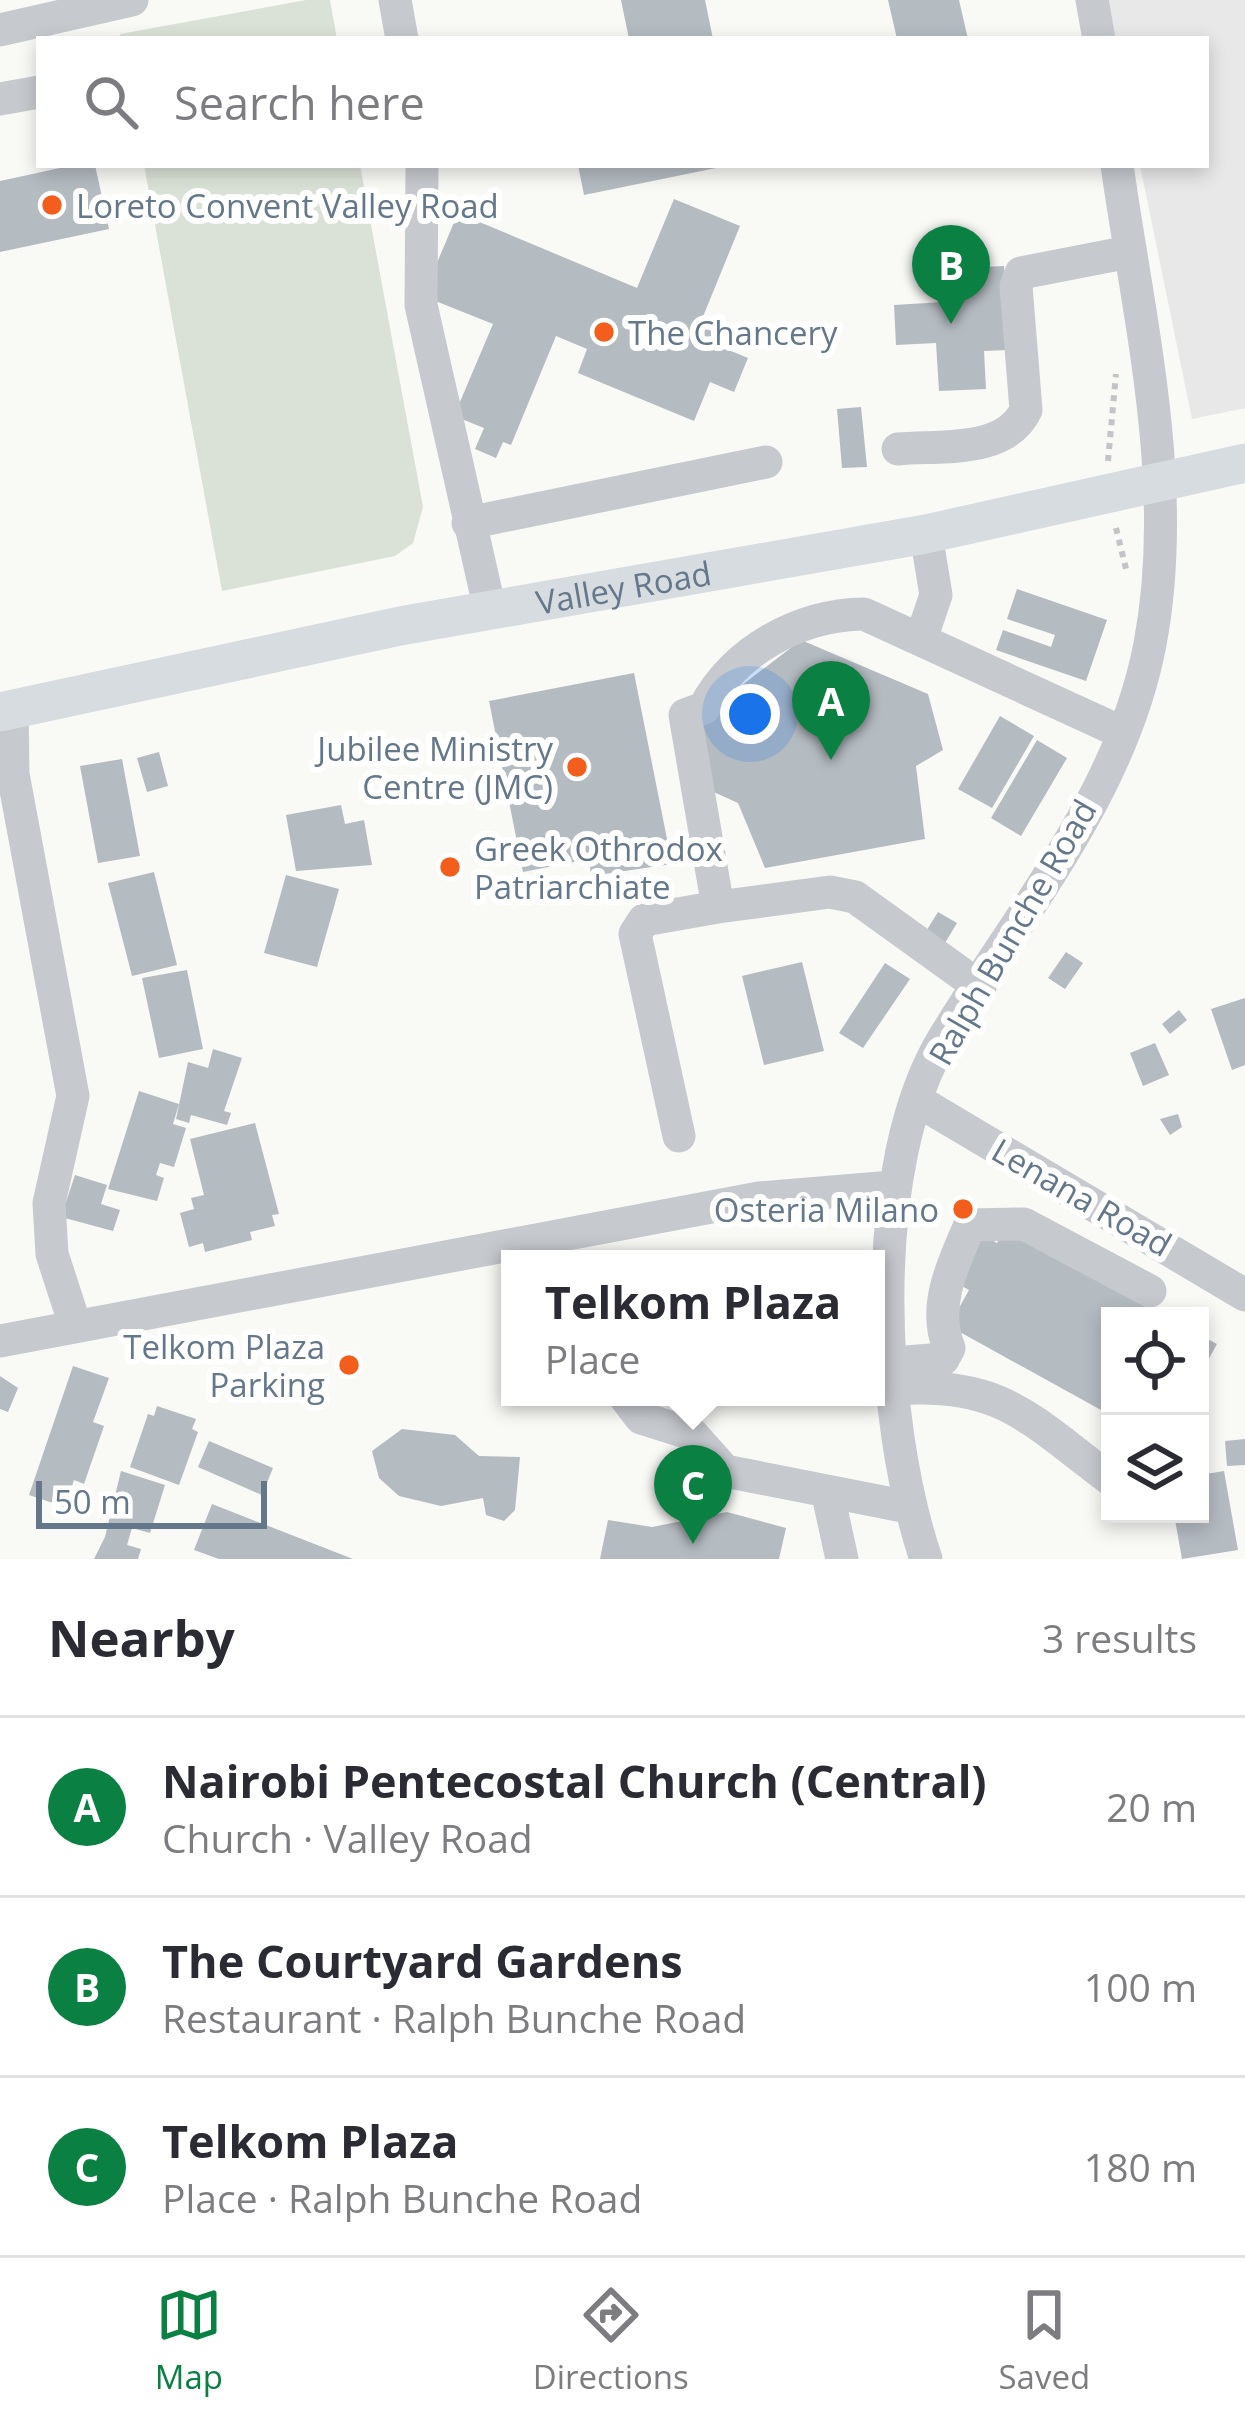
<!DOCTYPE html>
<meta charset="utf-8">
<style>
body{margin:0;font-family:"Open Sans",sans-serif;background:#f2f2f3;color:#2b2b33}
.controls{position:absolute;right:36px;bottom:36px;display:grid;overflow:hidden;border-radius:0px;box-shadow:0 6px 18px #0003}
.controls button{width:108px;height:108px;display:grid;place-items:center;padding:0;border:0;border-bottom:3px solid #e1e1e2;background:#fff;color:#2b2b33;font:60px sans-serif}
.scale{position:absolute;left:36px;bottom:30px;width:231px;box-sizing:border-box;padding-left:12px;border:6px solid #65778a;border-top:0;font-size:33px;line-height:42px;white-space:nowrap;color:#65778a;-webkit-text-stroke:9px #fff;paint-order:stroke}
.you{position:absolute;left:750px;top:714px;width:42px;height:42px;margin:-30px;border:9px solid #fff;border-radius:50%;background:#1a73e8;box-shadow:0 0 0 18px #1a73e833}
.badge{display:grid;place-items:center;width:78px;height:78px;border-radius:50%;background:#0b8043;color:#fff;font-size:39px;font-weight:700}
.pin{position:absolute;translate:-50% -99px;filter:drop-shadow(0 3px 6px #0008)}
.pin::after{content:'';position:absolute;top:63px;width:42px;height:36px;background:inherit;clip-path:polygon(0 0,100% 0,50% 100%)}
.popup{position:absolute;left:501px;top:1250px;width:384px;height:156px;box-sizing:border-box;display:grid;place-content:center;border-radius:0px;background:#fff;filter:drop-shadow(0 3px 9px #0005);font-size:39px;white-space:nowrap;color:#7c7c81}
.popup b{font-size:45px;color:#2b2b33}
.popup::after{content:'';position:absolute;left:50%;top:100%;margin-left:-24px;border:24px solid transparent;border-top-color:#fff}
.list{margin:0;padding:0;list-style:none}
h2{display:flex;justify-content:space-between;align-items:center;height:156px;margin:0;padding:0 48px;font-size:51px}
h2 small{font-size:39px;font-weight:400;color:#7c7c81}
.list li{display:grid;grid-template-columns:78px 1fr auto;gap:36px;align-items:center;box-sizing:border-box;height:180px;padding:0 48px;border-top:3px solid #e1e1e2}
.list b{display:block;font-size:45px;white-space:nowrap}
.list p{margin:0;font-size:39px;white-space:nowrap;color:#7c7c81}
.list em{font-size:39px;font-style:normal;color:#7c7c81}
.icon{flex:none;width:66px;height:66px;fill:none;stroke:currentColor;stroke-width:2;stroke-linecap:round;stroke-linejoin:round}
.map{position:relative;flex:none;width:1245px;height:1559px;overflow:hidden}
.search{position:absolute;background:#fff;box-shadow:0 6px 18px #0003;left:36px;right:36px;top:36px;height:132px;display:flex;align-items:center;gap:30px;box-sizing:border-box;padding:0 42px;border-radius:0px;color:#7c7c81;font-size:45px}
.sheet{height:696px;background:#fff}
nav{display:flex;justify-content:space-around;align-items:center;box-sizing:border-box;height:168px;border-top:3px solid #e1e1e2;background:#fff;font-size:33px;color:#7c7c81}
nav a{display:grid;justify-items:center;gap:6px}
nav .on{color:#0b8043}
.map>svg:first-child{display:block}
.built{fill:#e7e8e7}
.green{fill:#dae2d7}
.building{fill:#b4bbc1}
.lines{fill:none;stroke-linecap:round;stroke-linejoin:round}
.path{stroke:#c2c4c7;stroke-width:6;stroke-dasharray:6 6;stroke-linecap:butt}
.minor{stroke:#c6cacf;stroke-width:33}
.major{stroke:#d6dce0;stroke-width:39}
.poi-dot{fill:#f35e1c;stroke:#fff;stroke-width:4.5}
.labels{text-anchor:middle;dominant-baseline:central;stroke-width:12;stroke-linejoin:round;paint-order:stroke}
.poi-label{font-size:33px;fill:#65778a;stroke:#fff;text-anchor:start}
.street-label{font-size:33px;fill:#65778a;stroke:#fff}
</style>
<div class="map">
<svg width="1245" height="1559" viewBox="0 0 1245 1559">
<rect width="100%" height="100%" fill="#f9f9f6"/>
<path class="built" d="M1106 0H1245V408L1192 419 1140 165H1206V39H1114Z"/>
<path class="green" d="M306 0H330L337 39H121L120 34Z
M144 165H360L423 507 413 543 395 556 222 591Z"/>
<path class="building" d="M621 0H705L713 39H629Z
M888 0H959L968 39H897Z
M74 165H95L109 229 0 252V181Z
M578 165H721V167L584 195Z
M674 199 740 226 702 319 721 327 714 344 748 358 734 392 710 382 694 421 578 373 587 349 556 336 511 445 503 442 496 458 475 449 484 428 454 416 493 324 423 296 458 213 637 288Z
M1004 266 1008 350 984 351 986 389 939 391 936 343 896 345 894 305 960 301 958 268Z
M861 407 867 467 842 468 837 409Z
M1017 589 1107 620 1086 681 996 650 1003 630 1051 647 1055 635 1007 619Z
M801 640 928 694 943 750 916 766 925 839 765 868 738 803 707 789 694 722Z
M634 673 672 864 591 876 589 859 523 872 489 701Z
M1000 716 1034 736 992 808 958 789Z
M1037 740 1067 758 1021 836 991 818Z
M159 752 168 786 147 792 137 758Z
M122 759 140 856 98 863 80 766Z
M341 805 345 824 364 820 372 865 296 871 286 815Z
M154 872 177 965 132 976 108 883Z
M286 875 339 889 317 967 264 953Z
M938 912 957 923 939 953 920 941Z
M1066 952 1083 963 1065 989 1048 978Z
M802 962 824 1051 764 1065 742 976Z
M885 963 910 979 863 1048 839 1033Z
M187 970 203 1049 159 1058 142 978Z
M1245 998V1065L1232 1070 1211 1009Z
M1179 1010 1187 1020 1170 1034 1162 1024Z
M1155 1043 1169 1075 1143 1086 1130 1053Z
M213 1049 242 1058 224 1111 231 1113 227 1125 191 1115 189 1123 176 1119 188 1062 208 1068Z
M139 1091 179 1104 173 1124 186 1128 174 1167 160 1163 156 1175 164 1178 157 1201 108 1189Z
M1178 1114 1182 1127 1170 1135 1160 1119Z
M255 1123 279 1214 272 1215 275 1226 250 1232 252 1240 205 1252 203 1243 189 1247 180 1213 194 1209 191 1198 204 1195 190 1139Z
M75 1175 107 1185 101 1204 120 1210 113 1231 61 1217Z
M1005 1228 1166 1316H1110V1415L949 1326 969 1290 951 1280 977 1232 997 1243Z
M1200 1335 1217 1344 1200 1375Z
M73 1366 109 1378 93 1422 104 1426 84 1484 74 1480 65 1507 29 1495Z
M0 1376 18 1388 8 1412 0 1409Z
M157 1406 196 1419 192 1429 198 1432 179 1485 130 1467 148 1414 154 1416Z
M402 1429 455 1435 479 1456 520 1457 515 1510 504 1521 486 1515 483 1498 441 1506 399 1496 379 1478 372 1451Z
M1245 1439V1465L1227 1466 1225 1441Z
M209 1441 273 1468 262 1495 198 1467Z
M121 1471 165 1485 150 1533 132 1528 127 1545 141 1549 138 1559H94L105 1537Z
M1224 1471 1238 1550 1182 1559 1174 1514H1200V1475Z
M212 1504 353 1559H219L194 1550Z
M727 1512 786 1528 779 1559H600L608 1520 652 1527Z"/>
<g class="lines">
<path class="path" d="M1108 461 1116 374
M1116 528 1127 573"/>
<path class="minor" d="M395 0 402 39
M1092 0 1099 39
M0 30 132 0
M0 99 39 92
M422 165 421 305 490 610
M898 449C941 445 1005 454 1026 410L1016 286 1021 273 1129 252
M468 523 766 462
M921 639 936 595 926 534
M12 710 13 774 73 1096 49 1203 52 1254 75 1325
M980 987 855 897 830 892 718 907 685 715 704 708C735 650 799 615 864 614L1121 732
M918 1101 1245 1295
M679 1136 635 934 644 920 718 907
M0 1341 759 1198 892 1187
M894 1363 943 1359 949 1348C932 1306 953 1264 970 1225L1024 1224 1150 1291
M895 1389C1002 1381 1029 1419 1110 1479
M625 1397 641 1418 692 1434 725 1471 908 1507
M828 1495 842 1559
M926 1559C879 1420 865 1165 945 1036 1021 911 1122 792 1150 644 1180 486 1139 321 1117 165"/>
<path class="major" id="s1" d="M0 712 400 626 926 534 1245 463"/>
</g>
<g class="poi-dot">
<circle cx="52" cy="205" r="12"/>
<circle cx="604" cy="332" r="12"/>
<circle cx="577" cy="767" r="12"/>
<circle cx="450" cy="867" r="12"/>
<circle cx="963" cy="1209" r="12"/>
<circle cx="349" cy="1365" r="12"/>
</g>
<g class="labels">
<g class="poi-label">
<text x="76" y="205">Loreto Convent Valley Road</text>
<text x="628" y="332">The Chancery</text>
<text x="553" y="748" text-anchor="end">Jubilee Ministry<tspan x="553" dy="38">Centre (JMC)</tspan></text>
<text x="474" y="848">Greek Othrodox<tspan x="474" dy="38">Patriarchiate</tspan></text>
<text x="939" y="1209" text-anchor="end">Osteria Milano</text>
<text x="325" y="1346" text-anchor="end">Telkom Plaza<tspan x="325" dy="38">Parking</tspan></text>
</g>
<g class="street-label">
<text stroke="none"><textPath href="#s1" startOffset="636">Valley Road</textPath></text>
<text transform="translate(1012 932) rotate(-60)">Ralph Bunche Road</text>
<text transform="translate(1082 1197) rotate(30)">Lenana Road</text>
</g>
</g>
</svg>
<div class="controls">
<button><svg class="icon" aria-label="locate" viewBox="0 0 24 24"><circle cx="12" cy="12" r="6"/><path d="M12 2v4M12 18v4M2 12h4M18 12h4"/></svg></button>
<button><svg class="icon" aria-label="layers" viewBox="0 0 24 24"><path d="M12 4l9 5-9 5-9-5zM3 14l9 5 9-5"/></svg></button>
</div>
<div class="scale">50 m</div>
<div class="you"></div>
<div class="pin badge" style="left:831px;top:760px">A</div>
<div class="pin badge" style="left:951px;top:324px">B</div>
<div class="pin badge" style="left:693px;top:1544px">C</div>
<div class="popup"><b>Telkom Plaza</b>Place</div>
<div class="search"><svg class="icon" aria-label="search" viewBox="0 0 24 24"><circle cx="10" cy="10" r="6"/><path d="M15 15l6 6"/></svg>Search here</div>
</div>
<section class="sheet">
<h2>Nearby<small>3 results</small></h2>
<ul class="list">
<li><span class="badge">A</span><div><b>Nairobi Pentecostal Church (Central)</b><p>Church · Valley Road</p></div><em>20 m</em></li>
<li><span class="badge">B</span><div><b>The Courtyard Gardens</b><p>Restaurant · Ralph Bunche Road</p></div><em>100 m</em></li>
<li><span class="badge">C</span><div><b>Telkom Plaza</b><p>Place · Ralph Bunche Road</p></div><em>180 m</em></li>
</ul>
</section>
<nav>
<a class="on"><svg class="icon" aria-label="map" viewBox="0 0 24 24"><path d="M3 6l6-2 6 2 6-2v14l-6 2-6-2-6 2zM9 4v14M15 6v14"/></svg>Map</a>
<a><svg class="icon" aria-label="directions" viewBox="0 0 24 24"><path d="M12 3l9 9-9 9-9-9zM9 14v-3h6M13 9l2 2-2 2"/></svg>Directions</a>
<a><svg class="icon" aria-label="saved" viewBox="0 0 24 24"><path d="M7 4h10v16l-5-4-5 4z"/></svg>Saved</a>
</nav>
